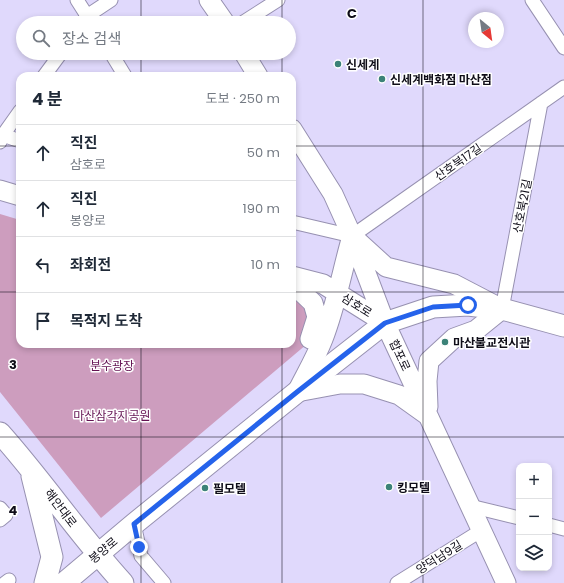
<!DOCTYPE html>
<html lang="ko">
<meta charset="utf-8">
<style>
body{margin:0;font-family:Poppins,"Noto Sans KR",sans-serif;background:#f6f6f7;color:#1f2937}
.controls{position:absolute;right:12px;bottom:12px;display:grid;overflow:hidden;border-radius:8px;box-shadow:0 2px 6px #0003}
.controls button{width:36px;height:36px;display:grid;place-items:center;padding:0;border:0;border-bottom:1px solid #e0e1e3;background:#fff;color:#1f2937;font:20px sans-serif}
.compass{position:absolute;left:468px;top:12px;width:36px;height:36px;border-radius:50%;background:#fff;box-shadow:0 2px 6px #0003;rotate:151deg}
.stop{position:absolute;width:12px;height:12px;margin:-9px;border:3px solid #2563eb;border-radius:50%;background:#fff}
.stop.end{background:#2563eb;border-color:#fff;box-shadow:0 1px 4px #0008}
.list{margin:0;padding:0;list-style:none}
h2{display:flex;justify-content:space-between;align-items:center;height:52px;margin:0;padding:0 16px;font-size:17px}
h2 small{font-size:13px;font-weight:400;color:#747a83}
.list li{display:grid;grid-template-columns:26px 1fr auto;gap:12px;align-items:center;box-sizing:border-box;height:56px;padding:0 16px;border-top:1px solid #e0e1e3}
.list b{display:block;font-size:15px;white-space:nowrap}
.list p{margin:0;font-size:13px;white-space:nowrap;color:#747a83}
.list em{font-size:13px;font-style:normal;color:#747a83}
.icon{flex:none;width:22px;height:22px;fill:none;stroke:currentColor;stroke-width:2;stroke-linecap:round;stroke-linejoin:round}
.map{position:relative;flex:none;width:564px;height:583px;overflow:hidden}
.search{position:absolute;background:#fff;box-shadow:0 2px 6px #0003;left:16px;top:16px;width:280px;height:44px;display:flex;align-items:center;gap:10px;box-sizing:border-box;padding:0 14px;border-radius:22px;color:#747a83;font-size:15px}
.panel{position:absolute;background:#fff;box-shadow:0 2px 6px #0003;left:16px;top:72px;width:280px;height:276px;border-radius:12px}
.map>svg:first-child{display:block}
.green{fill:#cd9dbe}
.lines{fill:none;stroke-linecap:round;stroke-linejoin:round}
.minor-casing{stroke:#9791b1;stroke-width:15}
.secondary-casing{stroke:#9791b1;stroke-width:21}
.primary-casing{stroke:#9791b1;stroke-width:23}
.minor{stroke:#fff;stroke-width:13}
.secondary{stroke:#fff;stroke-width:19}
.primary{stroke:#fff;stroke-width:21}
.route{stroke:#2563eb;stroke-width:5}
.grid{fill:none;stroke:#0f0d18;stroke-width:1;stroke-opacity:0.55}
.poi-dot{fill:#3c8278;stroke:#fff;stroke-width:1.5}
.labels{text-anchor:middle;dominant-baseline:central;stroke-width:3;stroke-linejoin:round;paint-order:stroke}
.poi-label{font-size:12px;font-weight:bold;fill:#0f0d18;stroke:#fff;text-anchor:start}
.street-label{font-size:12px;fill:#0f0d18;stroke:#fff}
.park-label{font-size:12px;fill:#631252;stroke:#fff}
.grid-label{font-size:13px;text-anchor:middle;font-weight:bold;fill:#0f0d18;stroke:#fff;stroke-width:3;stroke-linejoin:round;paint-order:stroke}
</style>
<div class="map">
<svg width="564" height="583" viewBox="0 0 564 583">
<rect width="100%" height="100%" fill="#e0d9fc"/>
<path class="green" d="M0 214 20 220V344H292V294L308 299 307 344 101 518 0 392Z"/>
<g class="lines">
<g class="minor-casing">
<path id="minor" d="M77 0 91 22
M532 0 564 48
M82 23 87 16 111 0
M242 23 278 0
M111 53 125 76
M44 76 61 53
M3 135 20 141
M0 142 3 135 20 111
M292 222 352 236 564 87
M502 309 541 103
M470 506 519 518
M0 508 6 515 0 520
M134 524 141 556 164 583
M549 525 564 529
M5 583 9 580
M397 583 482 530"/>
</g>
<g class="secondary-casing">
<path id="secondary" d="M209 0 225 23
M244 53 258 76
M292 129 333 194 352 236 385 323 506 583
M0 190 20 196
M292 276 323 284 385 323
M292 283 313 303 317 317 310 339
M297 392C306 374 316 357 323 339 336 306 342 271 352 236L386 267 454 284 502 309 476 330 454 338 429 361 427 381 428 407
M297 392 340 384H364L399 395 427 415"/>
</g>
<g class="primary-casing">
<path id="primary" d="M0 433C43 481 79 535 123 583
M32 476 52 557 45 583
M64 583 134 524 297 392 385 323 433 307 468 305 502 309 564 326"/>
</g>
<use href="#minor" class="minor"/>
<use href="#secondary" class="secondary"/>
<use href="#primary" class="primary"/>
</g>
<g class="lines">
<path class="route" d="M139 547 134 524 297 392 385 323 433 307 468 305"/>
</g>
<path class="grid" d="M141 0V23M282 0V23M423 0V583M141 53V76M282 53V76M0 146H20M292 146H564M0 292H20M292 292H564M141 344V583M282 344V583M0 437H564"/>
<g class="poi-dot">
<circle cx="338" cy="64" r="4"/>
<circle cx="382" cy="79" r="4"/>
<circle cx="445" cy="342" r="4"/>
<circle cx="389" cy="487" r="4"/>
<circle cx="205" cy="488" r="4"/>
</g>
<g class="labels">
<g class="poi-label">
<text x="346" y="64">신세계</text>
<text x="390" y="79">신세계백화점 마산점</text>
<text x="453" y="342">마산불교전시관</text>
<text x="397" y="487">킹모텔</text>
<text x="213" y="488">필모텔</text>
</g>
<g class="street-label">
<text transform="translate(458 162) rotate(-35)">산호북17길</text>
<text transform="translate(522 206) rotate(-79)">산호북21길</text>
<text transform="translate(357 305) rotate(32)">삼호로</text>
<text transform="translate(400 355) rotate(65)">합포로</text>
<text transform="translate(61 508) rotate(53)">해안대로</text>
<text transform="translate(103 550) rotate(-40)">봉양로</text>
<text transform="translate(439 557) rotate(-32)">양덕남9길</text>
</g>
<g class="park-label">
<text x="112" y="365">분수광장</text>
<text x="112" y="415">마산삼각지공원</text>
</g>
</g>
<g class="grid-label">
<text x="352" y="18">C</text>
<text x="13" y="369">3</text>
<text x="13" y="515">4</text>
</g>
</svg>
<div class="controls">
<button>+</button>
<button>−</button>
<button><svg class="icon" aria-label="layers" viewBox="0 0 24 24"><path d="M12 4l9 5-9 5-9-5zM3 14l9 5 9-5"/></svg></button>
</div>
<svg class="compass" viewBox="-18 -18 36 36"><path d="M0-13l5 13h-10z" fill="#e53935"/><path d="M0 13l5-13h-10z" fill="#747a83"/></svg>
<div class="stop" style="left:468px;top:305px"></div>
<div class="stop end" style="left:139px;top:547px"></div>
<div class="search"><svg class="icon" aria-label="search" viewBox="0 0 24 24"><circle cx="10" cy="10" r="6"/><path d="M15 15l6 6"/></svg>장소 검색</div>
<section class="panel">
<h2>4 분<small>도보 · 250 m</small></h2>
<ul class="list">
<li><svg class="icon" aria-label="ahead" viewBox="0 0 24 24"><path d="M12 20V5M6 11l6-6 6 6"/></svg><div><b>직진</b><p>삼호로</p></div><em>50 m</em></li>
<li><svg class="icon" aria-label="ahead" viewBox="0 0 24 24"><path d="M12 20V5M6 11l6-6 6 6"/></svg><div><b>직진</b><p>봉양로</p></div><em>190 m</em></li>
<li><svg class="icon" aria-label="left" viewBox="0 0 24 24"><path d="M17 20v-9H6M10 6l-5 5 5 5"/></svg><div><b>좌회전</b></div><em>10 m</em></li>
<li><svg class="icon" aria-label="arrive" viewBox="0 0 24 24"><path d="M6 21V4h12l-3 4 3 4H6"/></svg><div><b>목적지 도착</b></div></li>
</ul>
</section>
</div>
